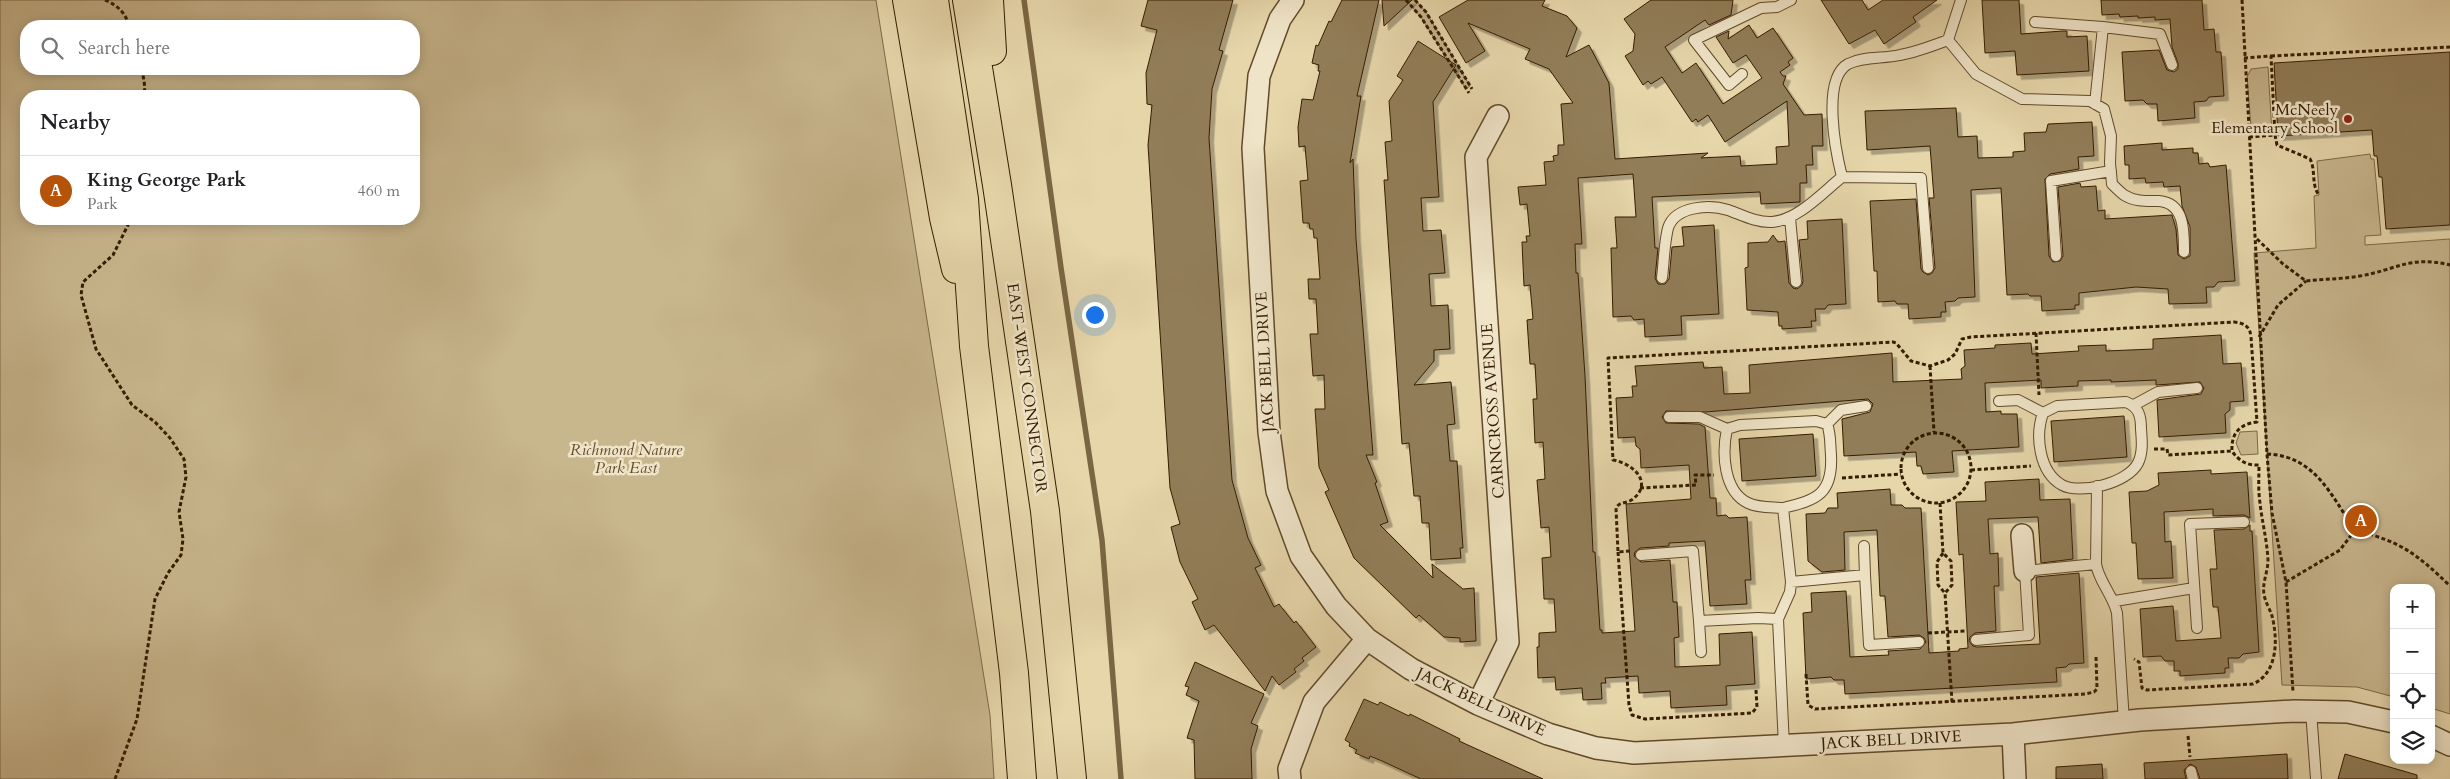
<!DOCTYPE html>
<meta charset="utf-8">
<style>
body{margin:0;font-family:Cardo,serif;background:#f6f6f6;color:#202124}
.controls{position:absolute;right:15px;bottom:15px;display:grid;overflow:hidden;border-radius:10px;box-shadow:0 2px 12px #0003}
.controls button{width:45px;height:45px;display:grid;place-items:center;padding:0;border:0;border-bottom:1px solid #e0e0e0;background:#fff;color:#202124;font:25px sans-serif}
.you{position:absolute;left:1094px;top:314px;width:18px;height:18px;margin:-12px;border:4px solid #fff;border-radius:50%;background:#1a73e8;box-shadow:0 0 0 8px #1a73e833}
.badge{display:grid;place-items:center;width:32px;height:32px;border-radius:50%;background:#b45309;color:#fff;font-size:16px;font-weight:700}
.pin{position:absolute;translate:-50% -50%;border:2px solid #fff;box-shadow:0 1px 5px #0006}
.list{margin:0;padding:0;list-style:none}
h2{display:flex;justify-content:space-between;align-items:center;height:65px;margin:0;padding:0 20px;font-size:21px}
h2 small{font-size:16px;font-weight:400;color:#757577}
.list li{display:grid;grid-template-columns:32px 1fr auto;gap:15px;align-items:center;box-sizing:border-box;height:70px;padding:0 20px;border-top:1px solid #e0e0e0}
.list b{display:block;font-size:19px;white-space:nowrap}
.list p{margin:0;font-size:16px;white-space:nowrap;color:#757577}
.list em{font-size:16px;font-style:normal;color:#757577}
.icon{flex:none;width:28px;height:28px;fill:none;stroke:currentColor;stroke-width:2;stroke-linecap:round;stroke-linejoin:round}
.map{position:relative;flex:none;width:2450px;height:779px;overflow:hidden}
.search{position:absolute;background:#fff;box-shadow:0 2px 12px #0003;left:20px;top:20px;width:400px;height:55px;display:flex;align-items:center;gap:12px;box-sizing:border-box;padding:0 18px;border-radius:20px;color:#757577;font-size:19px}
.panel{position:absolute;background:#fff;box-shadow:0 2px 12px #0003;left:20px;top:90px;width:400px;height:135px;border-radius:20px}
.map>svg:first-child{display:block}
.green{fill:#c8b68d;stroke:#7e6946;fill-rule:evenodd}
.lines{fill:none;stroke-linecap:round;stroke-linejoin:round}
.stream{stroke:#7b6643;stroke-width:5.5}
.building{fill:#917d58;stroke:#351c00;filter:url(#shadow)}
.lane-casing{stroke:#614a2a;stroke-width:12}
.street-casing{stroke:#614a2a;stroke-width:24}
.highway-casing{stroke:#351c00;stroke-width:30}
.path{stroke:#351c00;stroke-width:3;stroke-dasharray:4 2.5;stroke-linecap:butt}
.lane{stroke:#efe4c8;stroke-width:10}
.street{stroke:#efe4c8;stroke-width:21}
.highway{stroke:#e6d6aa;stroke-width:28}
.poi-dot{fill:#8f2418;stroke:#efe4c8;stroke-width:2}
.labels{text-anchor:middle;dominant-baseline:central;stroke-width:5;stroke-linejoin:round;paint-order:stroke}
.poi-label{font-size:16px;fill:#351c00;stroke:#efe4c8;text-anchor:end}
.street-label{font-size:16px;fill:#351c00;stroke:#efe4c8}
.park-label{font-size:16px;font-style:italic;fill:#614a2a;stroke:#efe4c8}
</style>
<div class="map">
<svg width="2450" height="779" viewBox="0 0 2450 779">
<defs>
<filter id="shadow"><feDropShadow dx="4.5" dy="4.5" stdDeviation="0" flood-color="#0004"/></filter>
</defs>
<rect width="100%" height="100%" fill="#e6d6aa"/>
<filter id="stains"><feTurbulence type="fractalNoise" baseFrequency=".004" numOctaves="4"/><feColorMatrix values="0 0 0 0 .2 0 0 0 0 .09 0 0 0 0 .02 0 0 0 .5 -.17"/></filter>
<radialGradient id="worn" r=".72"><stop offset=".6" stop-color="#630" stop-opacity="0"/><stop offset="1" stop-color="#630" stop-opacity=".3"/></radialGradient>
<path class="green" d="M0 0H876L990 715 994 779H0ZM26 26H414V69H26ZM26 96H414V219H26Z
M1406 0H1415L1426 12 1470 86 1466 89 1421 17Z
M2268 67 2272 134H2254L2251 127 2247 77 2251 69Z
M2370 154 2371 159H2374L2381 235 2365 236V245L2450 239V714L2431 708V588H2394V697L2357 687 2282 685 2254 253 2316 248 2314 196 2319 195 2317 161Z
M2257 431 2258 454 2241 455 2236 443 2240 432Z"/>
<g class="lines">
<path class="stream" d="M1024 0 1061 268 1102 540 1121 779"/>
</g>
<path class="building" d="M1148 0H1233L1219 50 1223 51 1212 89 1209 138 1232 480 1248 538 1261 565 1255 568 1274 607 1279 604 1294 623 1296 621 1316 647 1302 658 1304 661 1294 669 1296 672 1279 685 1272 676 1265 691 1214 625 1205 630 1192 602 1198 599 1180 562 1171 527 1180 524 1170 488 1148 145 1152 105 1147 104 1146 73 1157 30 1141 26Z
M1342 0H1379L1357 96H1361L1350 163 1353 159 1356 239 1373 455H1366L1377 482 1375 483 1388 522 1380 525 1433 578 1432 564 1463 589 1474 588 1476 641 1460 642V638L1444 637 1419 615 1416 618 1354 558 1325 492 1329 490 1319 467 1315 409H1325L1324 375 1313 376 1310 334H1318L1316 299H1309L1308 279H1320L1317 238H1314L1313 229H1310L1309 223H1303L1300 181 1308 180 1305 146 1299 147 1298 127 1302 99 1313 100 1320 71H1318L1319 65 1312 63 1316 45 1318 46 1329 21 1331 22Z
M1382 0H1412L1384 26Z
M1468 0H1545L1542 6 1567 16 1577 28 1566 57 1589 45 1609 83 1615 159 1708 153 1701 158 1740 156 1741 166 1777 164 1776 147 1789 146 1787 101 1725 142 1708 115 1698 122 1696 119 1692 122 1662 77 1651 84 1648 81 1643 85 1625 56 1633 51 1635 34 1624 19 1651 0H1733L1731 15 1709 25 1705 20 1665 47 1682 73 1696 63 1723 104 1762 78 1746 55 1733 63 1716 37 1729 31 1728 39 1749 25 1757 38 1773 28 1793 58 1788 62 1790 65 1780 72 1783 76H1786L1783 84 1804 115 1822 114 1823 146H1812L1813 165H1806L1807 183H1800V202L1761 204 1760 192 1652 197 1655 248H1658L1655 278 1658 284H1665L1669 279 1672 247 1684 246 1682 227 1714 225 1719 314 1681 316 1682 335 1645 337 1644 319 1634 320 1631 316 1613 317 1611 248H1617L1615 217H1636L1633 174 1578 178 1582 244H1575L1576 273H1578L1585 376 1593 552H1595L1600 630H1602V633L1635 631 1626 504 1691 499 1689 465 1641 468 1640 449 1636 446 1635 437 1618 438 1616 398 1633 397 1632 386H1637L1635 366 1703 362 1704 368 1722 367 1724 394 1750 393 1749 365 1892 353 1893 382 1962 379 1961 369 1965 366 1964 350 1995 348V345L2031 343 2032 354 2079 351 2078 346 2106 345V351L2153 349V339L2221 335 2223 364 2241 363 2244 401 2230 402V410L2225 414 2226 433 2159 437 2157 400 2201 394 2204 388 2200 382 2156 385V380L2111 382V380L2078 381V386L2041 388V380L1985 383 1986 412 2001 411V414H2017L2019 447 1952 451 1954 472 1923 474 1921 466H1917L1916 452 1844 456 1842 419 1870 412 1873 404 1868 399 1705 412 1666 411 1662 417 1666 423 1699 424 1705 427 1710 498H1716L1717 516 1726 515 1729 518 1747 517 1751 580H1745L1747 604 1710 606 1705 541 1669 543V546L1640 548 1635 552 1634 556 1641 562 1670 560 1673 602H1677L1679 637 1674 638 1675 667 1720 665 1719 634 1752 632 1755 684 1726 686 1727 705 1671 708 1670 691 1639 693 1638 676 1605 678 1606 683H1601L1602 699 1583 700 1582 688 1556 690 1555 677 1538 678 1537 647H1539V633L1556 632 1554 599H1544L1542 558 1551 557 1549 527 1541 528 1537 480 1545 479 1543 442 1535 443 1533 399H1537L1535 364H1530L1527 320 1533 319 1530 285 1524 286 1523 265 1522 242H1527L1526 236H1530L1527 204 1520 205 1518 187 1546 185 1544 162 1554 161 1553 156 1558 155V145H1564L1561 104 1573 103 1549 69 1525 59 1530 49 1468 23 1485 51 1466 63 1439 17Z
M1821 0H1862L1868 10 1883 0H1937L1913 17 1916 22 1884 44 1875 30 1849 44Z
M1982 0H2019L2021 34 2063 31H2067V37L2087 36 2089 71 2017 75 2015 51 1985 53Z
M2101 0H2202L2204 30 2214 29 2216 52H2221L2224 96 2209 97 2206 101 2194 102 2195 118 2158 121 2157 104H2147L2143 100 2125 101 2122 52 2159 50 2167 70 2174 72 2178 69V63L2172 47 2170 19 2155 20V17L2138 18V16L2120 17 2119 14 2102 15Z
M1418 41 1456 65 1433 102 1439 197 1421 198 1423 231 1441 230 1445 273 1429 274 1431 306 1448 305 1450 349 1434 350V361L1414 385 1451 382 1455 424 1447 425 1450 461H1457L1463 548H1460L1461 558 1431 560 1429 523H1422L1420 496H1414L1409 443 1402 444 1384 180H1388L1385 142 1392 141 1389 101 1403 80 1397 76Z
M2450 52V225L2386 229 2382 177H2379L2377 156H2374L2372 130 2278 136 2274 63Z
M1956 108 1958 137 1977 136 1978 158 2013 157V152L2025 151 2024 133 2046 132 2048 124 2092 122 2094 156 2078 157 2079 169 2050 174 2045 179 2049 256 2053 262 2060 261 2063 256 2058 187 2080 183 2081 187 2096 186 2098 211 2105 210V219L2172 215 2176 229 2178 255 2184 259 2190 256V227L2182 206 2180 186 2164 187 2163 182 2146 183 2145 178 2129 179V165H2125L2124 146 2162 143V150L2193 148V153H2198L2199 164 2208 163 2210 167 2226 165 2235 281 2218 282 2214 287H2206L2207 303 2169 304 2168 289 2136 287 2079 293V305H2075V309L2042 311 2041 296H2030L2028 294 2007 295 2001 188 1971 190 1975 297 1958 298 1955 301 1945 302 1946 312H1941V317L1909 319 1908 304H1897L1895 301 1878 302 1877 271H1874L1870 201 1916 199 1921 269 1923 272 1928 275 1932 273 1935 268 1929 198H1934L1930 146 1867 150 1865 111Z
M1842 219 1846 304 1828 305 1825 309H1815L1816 321H1811L1812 327 1782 329V326H1779L1778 312 1747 310 1745 268 1748 267V243L1768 242 1773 235 1778 242 1785 241 1789 283 1793 288 1797 289 1802 285 1803 281 1799 240 1808 239 1807 221Z
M2124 416 2127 457 2054 462 2051 421Z
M1813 434 1816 476 1742 481 1739 439Z
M2211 470V474L2247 472 2250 518 2244 515 2213 516V509L2164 512 2165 542 2171 541 2173 578 2138 579 2136 543H2132L2129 492 2147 491 2159 485 2158 473Z
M2039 479 2040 500 2070 499 2073 559 2041 563 2038 517 1988 519 1990 554 1998 553 1999 586H1994L1996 631 1975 633 1970 637 1969 641 1973 646 1977 647 2040 644 2036 577 2079 573 2084 663 2069 664 2066 667 2056 668 2057 682 1936 689 1845 694 1844 680H1834L1831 677 1806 679 1803 613 1812 612 1811 593 1846 591 1850 657 1889 655 1888 651 1920 649 1926 642 1924 638 1919 635 1888 637 1885 596H1880L1877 530 1844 532 1845 570 1822 572 1808 561 1806 514 1825 513 1828 508H1838L1837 493 1890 489 1891 505H1902L1905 508H1921L1929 653 1959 651V649L1968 648 1963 554 1959 555 1956 502 1986 501 1985 482Z
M2250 525V531H2252L2259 652 2243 654 2239 658H2228L2229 668H2225V673L2180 676V671H2174V661H2165L2161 656 2143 657 2140 609 2173 606 2176 641 2221 638 2218 607H2213L2210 569H2217L2214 530 2244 529Z
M1195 662 1264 694 1251 723 1258 726 1251 749 1252 779H1195L1194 740 1187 738 1199 701 1186 695 1189 687 1185 686Z
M1364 699 1378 705 1380 702 1409 716 1410 714 1460 739 1459 741 1543 779H1421L1382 761 1370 756 1369 759 1355 753 1357 750 1349 746 1350 743 1345 740Z
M2287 754 2288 779H2200L2196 767 2190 764 2184 770 2186 779H2145L2144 763Z
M2345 754 2417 775V779H2338Z
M2102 764 2103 779H2056V767Z"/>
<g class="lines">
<g class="lane-casing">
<path id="lane" d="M2035 22 2103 27 2095 104
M2103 27 2160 34 2172 65
M1948 40 1976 74 2022 99 2090 101 2104 109 2111 136 2110 163 2112 184C2116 188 2120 192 2124 195 2135 202 2147 201 2159 201 2185 203 2184 232 2184 252
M1742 74 1729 85 1694 40 1761 8 1777 7 1791 0
M1790 218 1796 282
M2056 256 2051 181 2111 171
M1928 268 1921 178 1842 177C1836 153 1821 79 1848 64 1864 56 1883 59 1900 55 1917 52 1932 46 1948 40L1961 0
M1662 278C1664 262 1664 244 1668 228 1675 206 1710 204 1728 210 1742 215 1757 223 1772 222 1798 220 1822 193 1842 177
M1999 401 2018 400 2043 413
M2126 402C2139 407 2141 416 2141 429 2142 441 2143 453 2138 463 2128 483 2080 495 2062 485 2039 472 2035 436 2043 413L2057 406Z
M2134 405 2158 392 2197 388
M1669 417H1700L1727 429
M1827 424 1841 410 1866 406
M2097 486 2096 564C2099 582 2113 595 2117 613L2124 722
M1783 508C1817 500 1833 494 1831 455 1830 445 1831 434 1827 424L1816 421 1740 425 1727 429C1722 452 1723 491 1748 503 1758 508 1772 507 1783 508L1791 582 1790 592 1778 619 1784 746
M1864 546 1865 575
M1641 555 1693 551 1699 621 1758 618 1778 619
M1791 582 1865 575 1869 645 1919 642
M2115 601 2194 588
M1699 621 1701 652
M2197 628 2190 524 2244 522
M1976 640 2029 635 2025 571 2096 564
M2311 711 2316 779
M2191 771 2193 779"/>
</g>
<g class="street-casing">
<path id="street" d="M1293 0 1280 19 1259 76 1253 148 1269 432 1277 491 1301 556 1336 606 1367 639 1411 669 1478 704 1548 734 1596 748 1634 753 2013 734 2140 720 2294 711 2348 712 2394 722
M2022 535 2025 571
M1478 704 1508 642 1476 157 1498 116
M2013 734 2015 779
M2431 736 2450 745
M1290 779 1289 769 1314 702 1367 639"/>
</g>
<g class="highway-casing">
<path id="highway" d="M907 0 944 218 956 269
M934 0 964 199 974 346 1014 673 1022 779
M967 0 997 185 1045 511 1072 779
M989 0 992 51"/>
</g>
<path class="path" d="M105 0C117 5 126 13 129 26
M1406 0 1421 17 1469 93
M1415 0 1426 12 1472 89
M2242 0 2267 454 2272 513 2286 582 2293 692
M2271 56 2450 47
M2244 58 2271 56 2275 135
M142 69 145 88 143 96
M2249 137 2275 135 2277 145 2310 159C2316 170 2311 185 2319 195
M2257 239 2283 264 2306 281C2324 279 2342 279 2360 276 2396 270 2410 255 2450 265
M2036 333 2039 395
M2259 337 2278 305 2306 281
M1930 366 1934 432
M1901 468a35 35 0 1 1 70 0a35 35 0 1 1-70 0Z
M2154 449H2167L2168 455 2232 451
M2267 454C2316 456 2331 496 2355 530 2401 542 2416 553 2450 586
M1971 470 2031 466
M1842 478 1901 474
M1640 488 1696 485 1695 475H1714
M1940 503 1943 553 1951 561 1952 585 1945 593 1952 702
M1630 551 1618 552 1616 508C1620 501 1627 504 1633 499 1654 482 1632 463 1613 460L1608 358 1893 342 1896 343 1911 361 1930 366 1948 360 1955 354 1962 339 1971 337 2234 322C2244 323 2250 326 2251 337L2257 422C2240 424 2231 433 2232 451 2238 460 2247 466 2259 465 2259 477 2258 490 2260 503 2262 522 2267 540 2268 560 2268 572 2262 583 2264 594 2265 602 2270 609 2272 616 2278 639 2278 673 2253 684L2147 690 2142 688 2139 662 2134 659
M1618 552 1629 705 1632 715 1645 719 1752 713 1757 707 1756 690
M1943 553 1937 562 1938 585 1945 593
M2286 582 2340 550 2355 530
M1928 633 1966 631
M1806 674 1808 705 1815 709 2085 694 2094 692 2097 689 2096 657
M2188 736 2190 757
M115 779 137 719 155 599 168 573 181 555 183 539 179 512 186 477 184 459 170 438 155 422 132 405 96 349 81 295 83 282 113 255 131 219"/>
<use href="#lane" class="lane"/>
<use href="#street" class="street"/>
<use href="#highway" class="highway"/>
</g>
<circle class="poi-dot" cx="2348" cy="119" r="5"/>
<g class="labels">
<g class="poi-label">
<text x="2338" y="110">McNeely<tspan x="2338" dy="18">Elementary School</tspan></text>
</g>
<g class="street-label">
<text transform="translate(1265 362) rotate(-93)">JACK BELL DRIVE</text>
<text transform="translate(1027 388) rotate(82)">EAST-WEST CONNECTOR</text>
<text transform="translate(1493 411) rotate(-94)">CARNCROSS AVENUE</text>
<text transform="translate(1481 702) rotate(25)">JACK BELL DRIVE</text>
<text transform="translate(1891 740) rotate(-3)">JACK BELL DRIVE</text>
</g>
<g class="park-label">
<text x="626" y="450">Richmond Nature<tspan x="626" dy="18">Park East</tspan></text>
</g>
</g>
<rect width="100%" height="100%" filter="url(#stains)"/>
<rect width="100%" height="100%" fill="url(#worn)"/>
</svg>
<div class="controls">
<button>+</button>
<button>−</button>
<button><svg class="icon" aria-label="locate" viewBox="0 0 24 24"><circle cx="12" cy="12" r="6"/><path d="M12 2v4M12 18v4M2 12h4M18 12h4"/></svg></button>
<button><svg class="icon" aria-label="layers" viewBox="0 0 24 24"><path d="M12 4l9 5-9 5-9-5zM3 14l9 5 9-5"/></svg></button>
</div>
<div class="you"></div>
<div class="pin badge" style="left:2361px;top:521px">A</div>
<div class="search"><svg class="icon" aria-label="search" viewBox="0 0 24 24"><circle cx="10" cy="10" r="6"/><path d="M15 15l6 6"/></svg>Search here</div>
<section class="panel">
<h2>Nearby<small></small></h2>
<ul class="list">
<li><span class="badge">A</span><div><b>King George Park</b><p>Park</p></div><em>460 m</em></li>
</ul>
</section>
</div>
